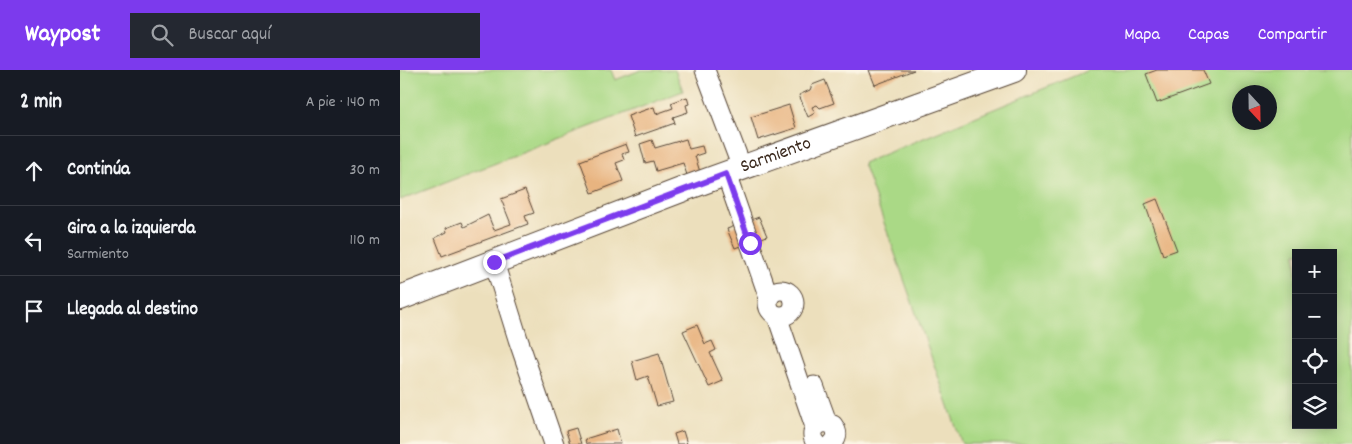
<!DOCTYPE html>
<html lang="es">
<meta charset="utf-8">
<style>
body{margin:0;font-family:Dekko,sans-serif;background:#242831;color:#f1f3f6}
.controls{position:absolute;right:15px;bottom:15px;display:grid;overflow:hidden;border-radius:0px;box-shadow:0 2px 12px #0003}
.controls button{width:45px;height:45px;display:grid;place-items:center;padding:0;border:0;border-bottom:1px solid #363941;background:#171b24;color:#f1f3f6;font:25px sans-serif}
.compass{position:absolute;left:832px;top:15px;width:45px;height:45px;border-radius:50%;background:#171b24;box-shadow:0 2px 12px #0003;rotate:158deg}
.stop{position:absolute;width:15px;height:15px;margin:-11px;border:4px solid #7c3aed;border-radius:50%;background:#fff}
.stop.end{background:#7c3aed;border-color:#fff;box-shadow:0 1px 5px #0008}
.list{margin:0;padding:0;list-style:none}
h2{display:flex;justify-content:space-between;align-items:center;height:65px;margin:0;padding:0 20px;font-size:21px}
h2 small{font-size:16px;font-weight:400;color:#9ea1a6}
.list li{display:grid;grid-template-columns:32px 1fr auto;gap:15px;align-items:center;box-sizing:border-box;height:70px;padding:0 20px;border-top:1px solid #363941}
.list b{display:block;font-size:19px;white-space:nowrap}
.list p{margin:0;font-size:16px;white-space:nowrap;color:#9ea1a6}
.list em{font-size:16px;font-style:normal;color:#9ea1a6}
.icon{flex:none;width:28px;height:28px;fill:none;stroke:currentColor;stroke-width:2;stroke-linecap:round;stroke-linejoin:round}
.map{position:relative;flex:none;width:952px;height:374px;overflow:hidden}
header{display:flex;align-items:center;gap:30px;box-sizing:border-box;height:70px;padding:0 25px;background:#7c3aed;color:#fff}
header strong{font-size:24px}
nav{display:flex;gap:28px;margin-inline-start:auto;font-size:18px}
.search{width:350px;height:45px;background:#242831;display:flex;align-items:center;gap:12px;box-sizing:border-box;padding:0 18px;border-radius:0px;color:#9ea1a6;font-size:19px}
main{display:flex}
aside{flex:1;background:#171b24}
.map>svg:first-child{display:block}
.green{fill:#aad986;stroke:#728252;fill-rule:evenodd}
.building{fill:#e8b480}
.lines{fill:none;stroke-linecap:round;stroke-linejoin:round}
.minor-casing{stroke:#564536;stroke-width:21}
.major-casing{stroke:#564536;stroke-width:26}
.minor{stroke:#fff;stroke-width:19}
.major{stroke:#fff;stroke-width:24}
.route{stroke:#7c3aed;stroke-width:6}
.labels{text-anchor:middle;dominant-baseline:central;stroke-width:5;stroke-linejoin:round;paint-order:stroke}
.street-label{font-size:19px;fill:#3b2a1e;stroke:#fcf5e5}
</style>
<header>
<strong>Waypost</strong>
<div class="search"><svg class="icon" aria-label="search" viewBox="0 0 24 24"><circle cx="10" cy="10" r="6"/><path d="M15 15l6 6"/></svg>Buscar aquí</div>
<nav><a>Mapa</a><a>Capas</a><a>Compartir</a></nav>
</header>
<main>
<aside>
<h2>2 min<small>A pie · 140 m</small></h2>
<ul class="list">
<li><svg class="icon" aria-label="ahead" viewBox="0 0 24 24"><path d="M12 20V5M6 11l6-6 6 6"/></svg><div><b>Continúa</b></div><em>30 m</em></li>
<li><svg class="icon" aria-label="left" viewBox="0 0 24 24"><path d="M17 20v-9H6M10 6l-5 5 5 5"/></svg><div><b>Gira a la izquierda</b><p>Sarmiento</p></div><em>110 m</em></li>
<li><svg class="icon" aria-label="arrive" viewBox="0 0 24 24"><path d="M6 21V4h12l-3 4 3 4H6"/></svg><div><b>Llegada al destino</b></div></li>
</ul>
</aside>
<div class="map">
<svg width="952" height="374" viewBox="0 0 952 374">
<rect width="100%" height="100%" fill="#fcf5e5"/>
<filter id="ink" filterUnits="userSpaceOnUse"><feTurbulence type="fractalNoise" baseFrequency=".02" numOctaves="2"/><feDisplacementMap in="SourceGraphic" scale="10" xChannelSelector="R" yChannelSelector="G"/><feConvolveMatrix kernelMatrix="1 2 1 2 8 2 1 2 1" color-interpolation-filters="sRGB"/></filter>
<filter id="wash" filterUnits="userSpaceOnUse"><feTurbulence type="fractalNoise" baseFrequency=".0096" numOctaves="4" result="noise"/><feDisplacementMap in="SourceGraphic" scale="20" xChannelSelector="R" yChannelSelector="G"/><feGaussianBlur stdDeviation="1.12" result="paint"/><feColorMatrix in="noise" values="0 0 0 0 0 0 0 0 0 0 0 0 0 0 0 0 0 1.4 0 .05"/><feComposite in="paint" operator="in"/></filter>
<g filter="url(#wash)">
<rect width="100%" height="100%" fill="#ecdfbc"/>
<path class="green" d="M0 0H211L215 10 241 0H275L283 21 0 130Z
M689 0H952V374H562L463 93ZM839 22H869V52H839ZM896 183H933V355H896Z"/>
<g id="blocks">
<path class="building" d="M469 0H514L475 15Z
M757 0H803L809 14 757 33 746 4Z
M425 10 434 33 420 38 417 35 412 37 415 43 408 47 399 25 410 20 412 15Z
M287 27 289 34 286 35 288 42 273 47 275 53 235 67 228 46 254 37 256 44 273 38 271 33Z
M389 35 396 58 358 70 351 47Z
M286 69 289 79 302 76 304 83 295 86 300 102 287 105 283 93 256 101 253 91 245 93 240 74 252 70 255 78Z
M226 74 229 82 222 84 224 90 216 93 223 111 192 123 180 91Z
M125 120 134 143 125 146 128 154 42 186 35 168 47 162 46 158 62 152 64 157 88 145 94 160 111 154 101 129Z
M757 129 777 180 763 185 745 134Z
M359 147 367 166 335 178 327 159Z
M297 255 305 274 312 271 316 280 310 283 323 311 309 317 283 261Z
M259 283 273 332 257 336 248 306 237 310 232 291Z
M176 358 181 374H170L166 361Z
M217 359 221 374H186L185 369Z
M283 361 287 374H277L274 364Z"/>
</g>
</g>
<g filter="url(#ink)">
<use href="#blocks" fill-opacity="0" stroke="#564536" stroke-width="1"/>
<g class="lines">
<g class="minor-casing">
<path id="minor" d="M305 0 342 98
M326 104 369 228
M94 192 118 269 154 374
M368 233a13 13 0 1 1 26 0a13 13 0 1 1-26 0Z
M377 246 415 357
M414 316 427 352
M417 374C406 362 419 347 433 355 438 362 438 368 432 374"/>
</g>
<g class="major-casing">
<g id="major">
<path id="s1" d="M0 228 289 117 614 0"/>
</g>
</g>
<use href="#minor" class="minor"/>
<use href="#major" class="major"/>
</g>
</g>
<g class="lines" filter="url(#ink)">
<path class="route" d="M94 192 326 104 350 173"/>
</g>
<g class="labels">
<g class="street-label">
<text stroke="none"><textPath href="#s1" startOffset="402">Sarmiento</textPath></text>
</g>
</g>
</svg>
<div class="controls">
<button>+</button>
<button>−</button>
<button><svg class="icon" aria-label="locate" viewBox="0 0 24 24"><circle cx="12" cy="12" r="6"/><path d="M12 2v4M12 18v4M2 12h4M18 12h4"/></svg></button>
<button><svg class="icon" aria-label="layers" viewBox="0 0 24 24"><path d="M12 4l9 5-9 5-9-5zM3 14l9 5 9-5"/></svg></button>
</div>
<svg class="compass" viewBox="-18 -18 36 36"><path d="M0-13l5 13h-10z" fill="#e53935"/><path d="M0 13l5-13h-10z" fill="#9ea1a6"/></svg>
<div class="stop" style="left:350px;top:173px"></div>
<div class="stop end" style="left:94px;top:192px"></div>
</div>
</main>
